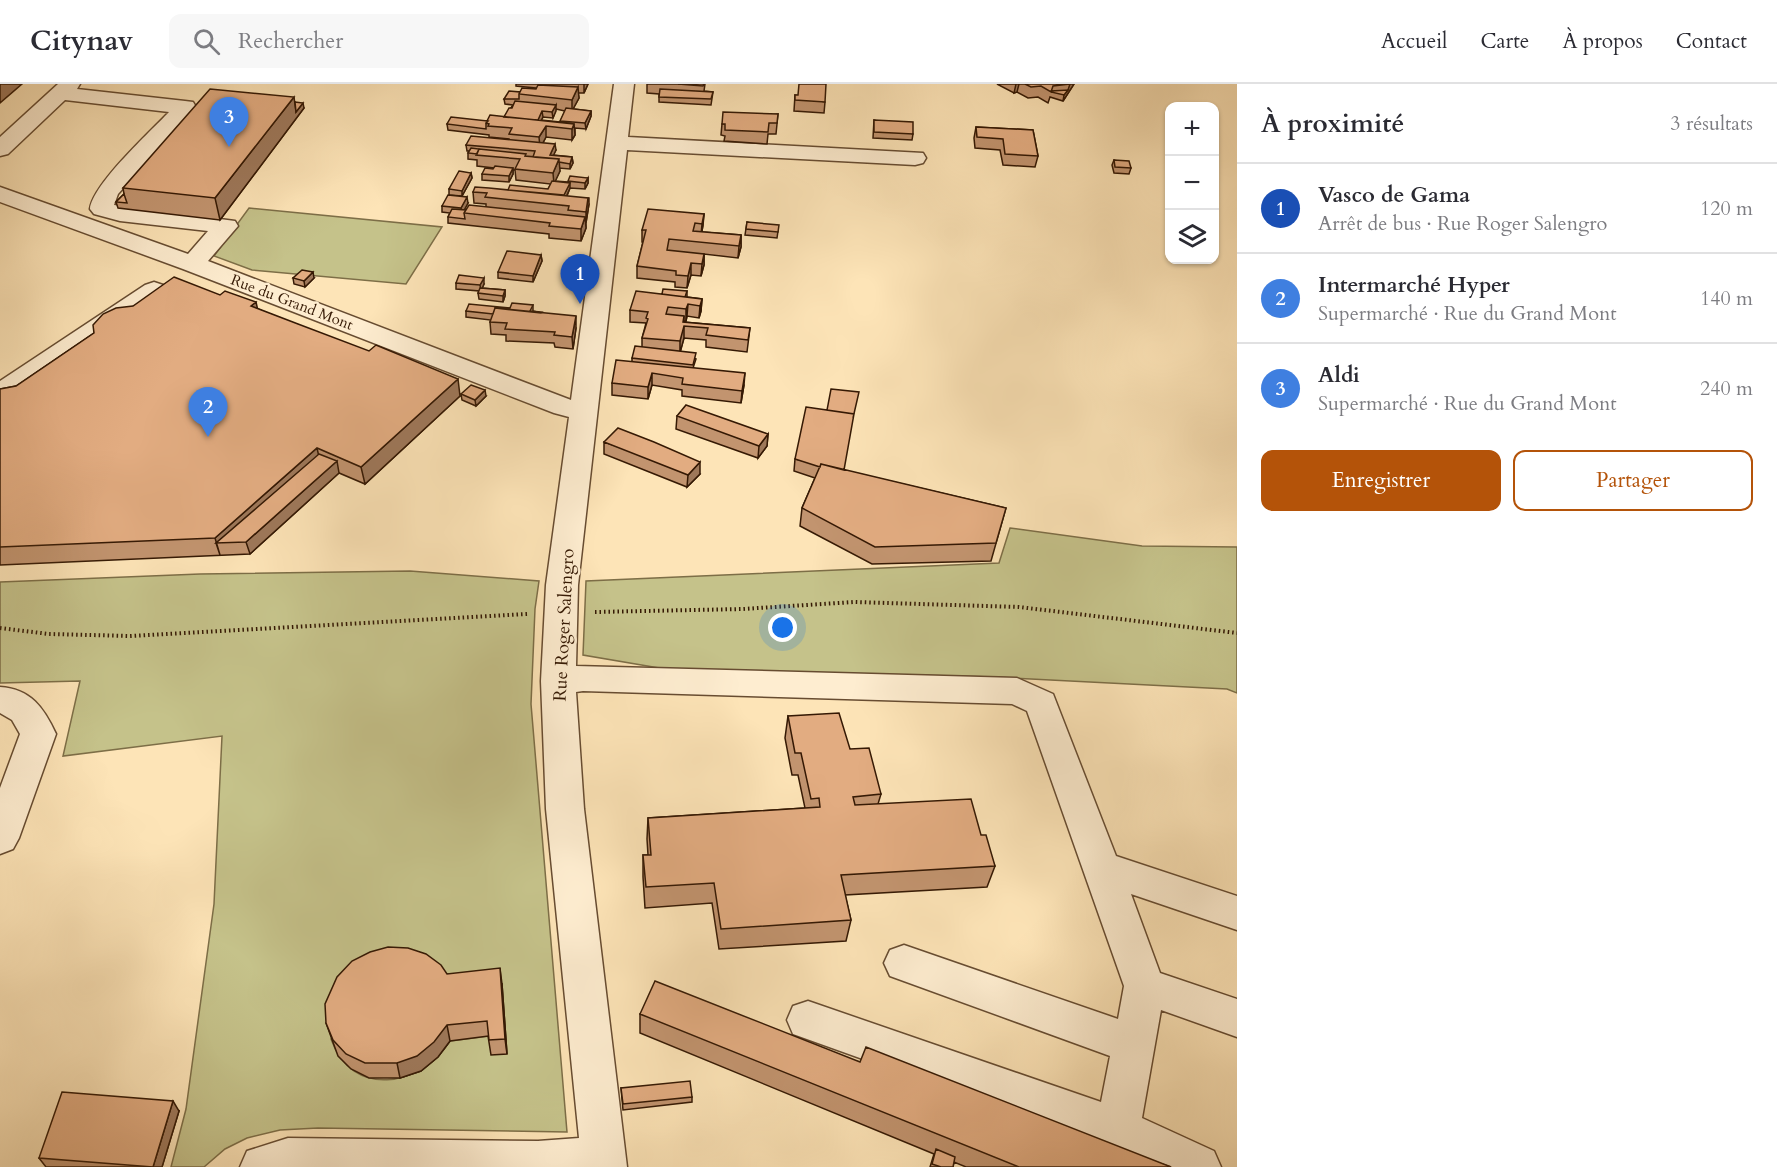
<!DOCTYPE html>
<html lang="fr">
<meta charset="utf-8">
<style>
body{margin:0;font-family:Cardo,serif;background:#f7f7f7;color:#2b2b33}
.controls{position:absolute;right:18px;top:18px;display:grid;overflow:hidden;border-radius:12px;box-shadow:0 2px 4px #0004}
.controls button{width:54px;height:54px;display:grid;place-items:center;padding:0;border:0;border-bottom:2px solid #e1e1e2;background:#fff;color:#2b2b33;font:30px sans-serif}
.you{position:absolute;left:783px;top:544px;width:21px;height:21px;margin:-15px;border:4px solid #fff;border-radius:50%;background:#1a73e8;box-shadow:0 0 0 9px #1a73e833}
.badge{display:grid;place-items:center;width:39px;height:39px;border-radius:50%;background:#b45309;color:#fff;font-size:20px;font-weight:700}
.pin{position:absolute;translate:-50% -50px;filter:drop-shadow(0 2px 3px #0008)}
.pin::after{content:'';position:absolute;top:32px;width:21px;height:18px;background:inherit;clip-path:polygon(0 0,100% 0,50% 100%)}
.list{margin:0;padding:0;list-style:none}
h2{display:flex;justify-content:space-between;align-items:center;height:78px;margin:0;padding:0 24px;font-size:26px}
h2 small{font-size:20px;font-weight:400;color:#7c7c81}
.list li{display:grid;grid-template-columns:39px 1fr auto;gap:18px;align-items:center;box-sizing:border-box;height:90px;padding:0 24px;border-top:2px solid #e1e1e2}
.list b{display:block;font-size:22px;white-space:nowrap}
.list p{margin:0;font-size:20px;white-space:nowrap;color:#7c7c81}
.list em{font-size:20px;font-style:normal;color:#7c7c81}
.actions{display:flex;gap:12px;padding:18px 24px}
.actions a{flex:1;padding:14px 0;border:2px solid #b45309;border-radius:12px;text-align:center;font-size:21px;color:#b45309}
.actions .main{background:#b45309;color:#fff}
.icon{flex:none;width:33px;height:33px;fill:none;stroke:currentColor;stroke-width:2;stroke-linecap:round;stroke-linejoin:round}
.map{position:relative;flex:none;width:1237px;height:1083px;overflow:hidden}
header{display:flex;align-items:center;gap:36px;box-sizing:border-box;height:84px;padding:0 30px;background:#fff;border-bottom:2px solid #e1e1e2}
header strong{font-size:28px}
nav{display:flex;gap:33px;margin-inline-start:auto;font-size:21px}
.search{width:420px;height:54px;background:#f7f7f7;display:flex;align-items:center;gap:15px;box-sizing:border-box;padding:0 21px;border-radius:12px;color:#7c7c81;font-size:22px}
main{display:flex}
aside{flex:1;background:#fff}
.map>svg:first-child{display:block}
.green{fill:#c5c28a;stroke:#7d6e47;stroke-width:1.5;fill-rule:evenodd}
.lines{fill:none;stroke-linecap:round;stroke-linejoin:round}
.minor-casing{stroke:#674c31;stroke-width:3}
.path{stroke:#351904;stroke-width:4;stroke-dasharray:1.5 3;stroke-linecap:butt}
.minor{fill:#feedd0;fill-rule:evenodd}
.wall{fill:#c2946f;stroke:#351904;stroke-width:1.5;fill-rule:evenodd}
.shaded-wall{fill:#9e785a;stroke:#351904;stroke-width:1.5}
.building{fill:#e2ac81;stroke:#351904;stroke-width:1.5}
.labels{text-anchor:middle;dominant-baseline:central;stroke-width:5;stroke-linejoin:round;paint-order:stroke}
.far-street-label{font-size:15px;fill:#351904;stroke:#feedd0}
.street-label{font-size:18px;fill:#351904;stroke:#feedd0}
</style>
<header>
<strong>Citynav</strong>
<div class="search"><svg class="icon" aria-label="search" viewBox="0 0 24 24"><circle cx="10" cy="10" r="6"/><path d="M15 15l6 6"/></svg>Rechercher</div>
<nav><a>Accueil</a><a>Carte</a><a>À propos</a><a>Contact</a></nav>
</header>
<main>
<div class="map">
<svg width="1237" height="1083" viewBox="0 0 1237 1083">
<rect width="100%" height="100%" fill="#fde4b7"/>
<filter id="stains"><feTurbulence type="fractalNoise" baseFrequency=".00333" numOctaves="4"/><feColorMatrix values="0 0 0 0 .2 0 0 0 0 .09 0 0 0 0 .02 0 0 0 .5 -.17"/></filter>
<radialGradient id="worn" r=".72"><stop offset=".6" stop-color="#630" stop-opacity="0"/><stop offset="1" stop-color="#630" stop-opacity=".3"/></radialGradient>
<path class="green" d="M249 124 442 143 406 200 252 186 214 172Z
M1010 444 1142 462 1237 463V609L1227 605 994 593 665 585 583 571 586 497 999 479Z
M410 487 539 497 535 525 531 620 567 1048 318 1044 280 1046 247 1054 225 1065 204 1083H171L186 1025 214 820 222 652 63 672 80 597 0 599V498L200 490ZM502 900 489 952 450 957C420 1003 352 1015 331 955Z"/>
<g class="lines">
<g class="minor-casing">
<path id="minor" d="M58 0H80L77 5 185 17 193 18 196 23 118 110 114 121 235 137 238 142 208 177 571 316 614 0H634L628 53 923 69 926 74 923 79 915 81 627 66 578 501 576 582 1017 594 1053 610 1116 772 1237 812V846L1131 810 1160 889 1237 915V953L1161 926 1142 1034 1214 1067 1221 1083H1149L1108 1063 793 950 787 936 793 922 808 917 1101 1018 1110 972 890 892 884 879 890 866 904 861 1118 935 1124 902 1027 627 1012 620 583 607 576 608 584 725 627 1083H240L247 1067 288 1054 538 1057 579 1054 546 725 541 597 546 501 569 333 554 329 183 185 0 118V103L188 170 208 147 120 137 94 130 90 125C93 100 150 48 169 28L65 16 8 70 0 72V53Z
M154 198 163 201 167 206 163 211 10 316 0 319V297L145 201Z
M0 603C31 605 44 624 56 650L19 754 13 765 0 770V704L20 650 12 636 0 629Z"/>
</g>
<path class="path" d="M595 528 743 525 854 518 1019 523 1237 549
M0 544 49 550 130 552 527 530"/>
<use href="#minor" class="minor"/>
</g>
<path class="wall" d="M516 0H588L584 9H578L579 14 573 25 591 27V32L586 45 575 44V51L572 56 546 53 543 59 556 66 553 71 572 73 573 79 570 85 559 84 560 87 555 97 568 98 588 94V99L585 105 570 104 567 112 589 120 586 139V144L581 157 549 154V150L448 139V133L450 129 442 128V122L468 119 464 126 486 123V120L474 119 473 108 508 106 548 105 551 100 516 96 515 86H513V90L509 98 482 96V90L494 84 477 82V76L468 75V69L469 67H467L466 61 509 56V55L489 53V51L448 46 447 40 488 37 504 33 513 21 505 20 504 15 520 8 536 4 516 2ZM556 25 565 27 560 38 541 36 543 33 553 34Z
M647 0H705L704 7 713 8 711 21 659 18V10L647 9Z
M997 0H1074L1063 17 1050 13 1048 19 1038 13 1028 14 1017 8 1014 9Z
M795 11 825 18 824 29 794 27Z
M295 18 304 24 220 136 118 124 116 118 124 110 123 104Z
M778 30 776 50H768L767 60 724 57 725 52 721 51 722 40Z
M874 36 913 50 912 56 873 54Z
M976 43 1033 46 1038 72 1035 83 1003 81 1000 66 975 64 974 54Z
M1114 76 1131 84 1129 90 1114 89 1112 81Z
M471 89 472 94 462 112 449 111V105Z
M704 130 702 148 741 151V163L738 174 704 170V181L701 192 691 191 687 204 675 203V198L637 194V182L643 158H642V146Z
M747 138 778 147 777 154 745 151Z
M541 171 542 177 533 198 498 194V188Z
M293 194H314L305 203 294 200Z
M456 199 484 200 482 204 505 206V212L503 218 479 215 478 209 479 207 456 205Z
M687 207V213L702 215 701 227 699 234 687 232 686 237H684V238L750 244 747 268 706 263V256L684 254 680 268 696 275 693 284 744 301 741 319 682 312V306L652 301 648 315 612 311V299L632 277V274L642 263V254L645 243 646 239 630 238V226L662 210Z
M533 221V227L542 229 576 244 573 265 555 263 554 259 506 257V251L491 250 490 238 491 236 466 233V227L510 224Z
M258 225 460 312 365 400 339 389 250 470 0 481V305L16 302 94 249Z
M461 310 486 312 476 322 462 316Z
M677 332 768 350 767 362 758 374 676 345Z
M604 358 700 390 687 403 604 370Z
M795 375 1006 424 991 477 872 480 800 442 802 424 815 394 794 387Z
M788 632 850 665 881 710 878 720 981 751 995 782 987 803 845 811 851 836 846 857 719 865 712 819 645 824 643 793V771H648L647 755 648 734 805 724 798 691H792L785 654Z
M447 890 502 900 507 970 491 971 488 952 450 957 438 973 421 987 400 994H369L351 985 338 972 326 939Z
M640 930 860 978 1171 1083H966L954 1078 953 1083H930L934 1070 640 949Z
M621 1004 692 1013V1018L623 1026Z
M179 1027 162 1083H46L39 1074Z"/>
<path class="shaded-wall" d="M0 0H22L0 19Z
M584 0H588L584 9Z
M1016 0H1019L1017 8 1014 9Z
M1070 0H1074L1063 17 1064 11 1068 6Z
M578 3 579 14 572 27V16Z
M294 13 296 28 303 19 304 24 220 136 215 114Z
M556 21V27L553 34 552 28Z
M542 27 543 33 535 47V41Z
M591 27V32L586 45 585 39Z
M574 40 575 51 572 56V45Z
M546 42V53L540 64 539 53Z
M555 60 556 66 551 77 550 71Z
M572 73 573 79 570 85V80Z
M559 75 560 87 554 100 553 89Z
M513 84V90L509 98V92Z
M471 89 472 94 462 112V107Z
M588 94V99L585 105V99Z
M570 99V104L563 120 562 114Z
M467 113 468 119 462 130 461 124Z
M588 114H589V120L586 139V128Z
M704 130 703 142 701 151 702 140Z
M585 133 586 144 581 157V145Z
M741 151V163L738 174 739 162Z
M704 170V181L701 192 702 180Z
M541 171 542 177 533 198V192Z
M691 179V191L687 204 688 192Z
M313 188 314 194 305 203 304 197Z
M484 194V200L481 207 480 201Z
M505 206V212L503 218V212Z
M702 215 701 227 699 234 700 222Z
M256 218 260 236 251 222Z
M688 220 687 232 686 237V225Z
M576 232V244L573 265 572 253Z
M684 232V254L680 269V257Z
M652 289V301L648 315V303Z
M745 289 744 301 741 319 742 307Z
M458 295 460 312 365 400 361 383Z
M485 306 486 312 476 322 475 316Z
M768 350 767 362 758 374 759 362Z
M317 364 321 382 216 459 220 471 215 454Z
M337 377 339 389 250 470 246 458Z
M700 378V390L687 403 688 391Z
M500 884 502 900 507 970 505 955Z
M447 941 450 957 438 973 421 987 400 994 397 979Z
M173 1017 179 1027 162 1083H153Z"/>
<path class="building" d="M678 0H704L703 2Z
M799 0H826L825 18 795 16V11H798Z
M1025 0H1070L1053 2 1051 8 1041 2 1031 3Z
M538 1 578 3 572 16 519 10 522 4 536 5Z
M210 5 294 13 215 114 123 104Z
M660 5 713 8 711 15 659 13Z
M1068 6 1064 11 1051 8V7Z
M509 7 520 8 519 10V15H504Z
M515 17 556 21 552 28 542 27 538 36 504 33 509 24H512Z
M295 18 303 19 296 28Z
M566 24 591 27 585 39 560 37Z
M723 28 778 30 777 39H769L768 48 725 46V40H722Z
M490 31 574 40 572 45 546 42 539 53 509 50 512 44 488 42 489 40 486 39Z
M451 33 488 37 486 39V45L447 40Z
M874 36 913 38V50L874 48Z
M976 43 1033 46 1038 72 1005 70 1003 55 977 53Z
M471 52 555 60 550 71 572 73 570 80 559 78V75L533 73 535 67 466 61Z
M471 64 479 65 477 70 468 69Z
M479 65 526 70 525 72 559 75 553 89 515 85 520 75 476 71Z
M1114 76 1129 77 1131 84 1115 83Z
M495 82 513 84 509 92 482 90 485 84 493 85Z
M459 87 471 89 462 107 449 105Z
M570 92 588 94 585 99 568 97Z
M552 97 570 99 564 111 508 106 510 101 548 105Z
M475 103 489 104 588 114 586 128 568 126 569 122 485 113 487 109 473 108Z
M124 110 127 119 116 118Z
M448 111 467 113 461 124 442 122Z
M469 121 585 133 581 145 549 142 550 139 464 129Z
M452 125 466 126 464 129 465 135 448 133Z
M648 125 704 130 702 140 695 139 693 147 741 151 739 162 669 155 667 166 704 170 702 180 691 179 688 192 676 191V187L637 182 646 146H642Z
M747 138 779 141 778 148 746 145Z
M507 167 541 171 533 192 498 188Z
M302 186 313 188 304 197 293 194Z
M459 191 484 194 480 201 456 199Z
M174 193 220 211 225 207 256 218 251 222 298 240 369 267 376 261 458 295 361 383 317 364 215 454 0 463V305L16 302 94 249 93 241 103 230 116 224 133 222Z
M480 204 505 206 503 212 478 209Z
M663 205 687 207 685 213 662 210Z
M636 207 702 215 700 222 688 220 686 225 668 223 666 230 684 232 683 238 750 244 748 256 706 251 708 244 684 242 680 257 642 254 648 235 646 234 648 228 630 226Z
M512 219 533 221 530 227 542 228 541 229 495 224 493 230 466 227 469 220 510 224Z
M495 224 576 232 572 253 554 251 555 248 505 245 507 239 490 238Z
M635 262 696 269 693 281 632 274Z
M616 276 745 289 742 307 682 300 683 294 652 289 648 303 612 299Z
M471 301 485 306 475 316 461 310Z
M831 305 859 308 853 334 854 330 827 326Z
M686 321 768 350 759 362 677 332Z
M806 323 854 330 844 386 821 380 820 383 795 375Z
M618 344 654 358 700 378 688 391 604 358Z
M319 370 337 377 246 458 216 459Z
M821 380 1006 424 996 459 875 463 802 424Z
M839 629 850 665 869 664 881 710 853 713 855 721 971 715 981 751H986L995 782 841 791 851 836 721 845 714 799 646 803 643 771H651L648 734 820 723 819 714 811 715 801 669H795L788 632Z
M388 863 408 864 426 870 441 881 447 890 500 884 505 955 489 956 487 937 447 941 434 958 417 972 397 979H365L346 970 333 956 326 939 325 920 337 893 352 877 370 868Z
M655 897 860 978 866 963 1171 1083H1019L640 930Z
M690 997 692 1013 623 1020 621 1004Z
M62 1008 173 1017 153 1083 39 1074Z
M936 1065 955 1073 953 1083H941L932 1080Z"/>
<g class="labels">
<g class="far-street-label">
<text transform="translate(292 218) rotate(21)">Rue du Grand Mont</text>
</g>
<g class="street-label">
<text transform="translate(564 541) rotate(-87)">Rue Roger Salengro</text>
</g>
</g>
<rect width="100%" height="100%" filter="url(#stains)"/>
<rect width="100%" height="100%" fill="url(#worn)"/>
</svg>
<div class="controls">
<button>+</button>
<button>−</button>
<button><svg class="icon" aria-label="layers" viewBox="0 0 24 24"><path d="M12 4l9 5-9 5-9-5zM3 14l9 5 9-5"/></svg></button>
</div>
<div class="you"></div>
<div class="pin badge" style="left:580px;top:220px;background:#1a4fb4">1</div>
<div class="pin badge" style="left:208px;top:353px;background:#3f7fe0">2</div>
<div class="pin badge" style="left:229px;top:63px;background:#3f7fe0">3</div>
</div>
<aside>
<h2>À proximité<small>3 résultats</small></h2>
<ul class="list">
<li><span class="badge" style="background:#1a4fb4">1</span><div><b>Vasco de Gama</b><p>Arrêt de bus · Rue Roger Salengro</p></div><em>120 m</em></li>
<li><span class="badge" style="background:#3f7fe0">2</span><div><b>Intermarché Hyper</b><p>Supermarché · Rue du Grand Mont</p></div><em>140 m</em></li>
<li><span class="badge" style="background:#3f7fe0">3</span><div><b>Aldi</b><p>Supermarché · Rue du Grand Mont</p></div><em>240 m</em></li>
</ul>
<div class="actions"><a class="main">Enregistrer</a><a>Partager</a></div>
</aside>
</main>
